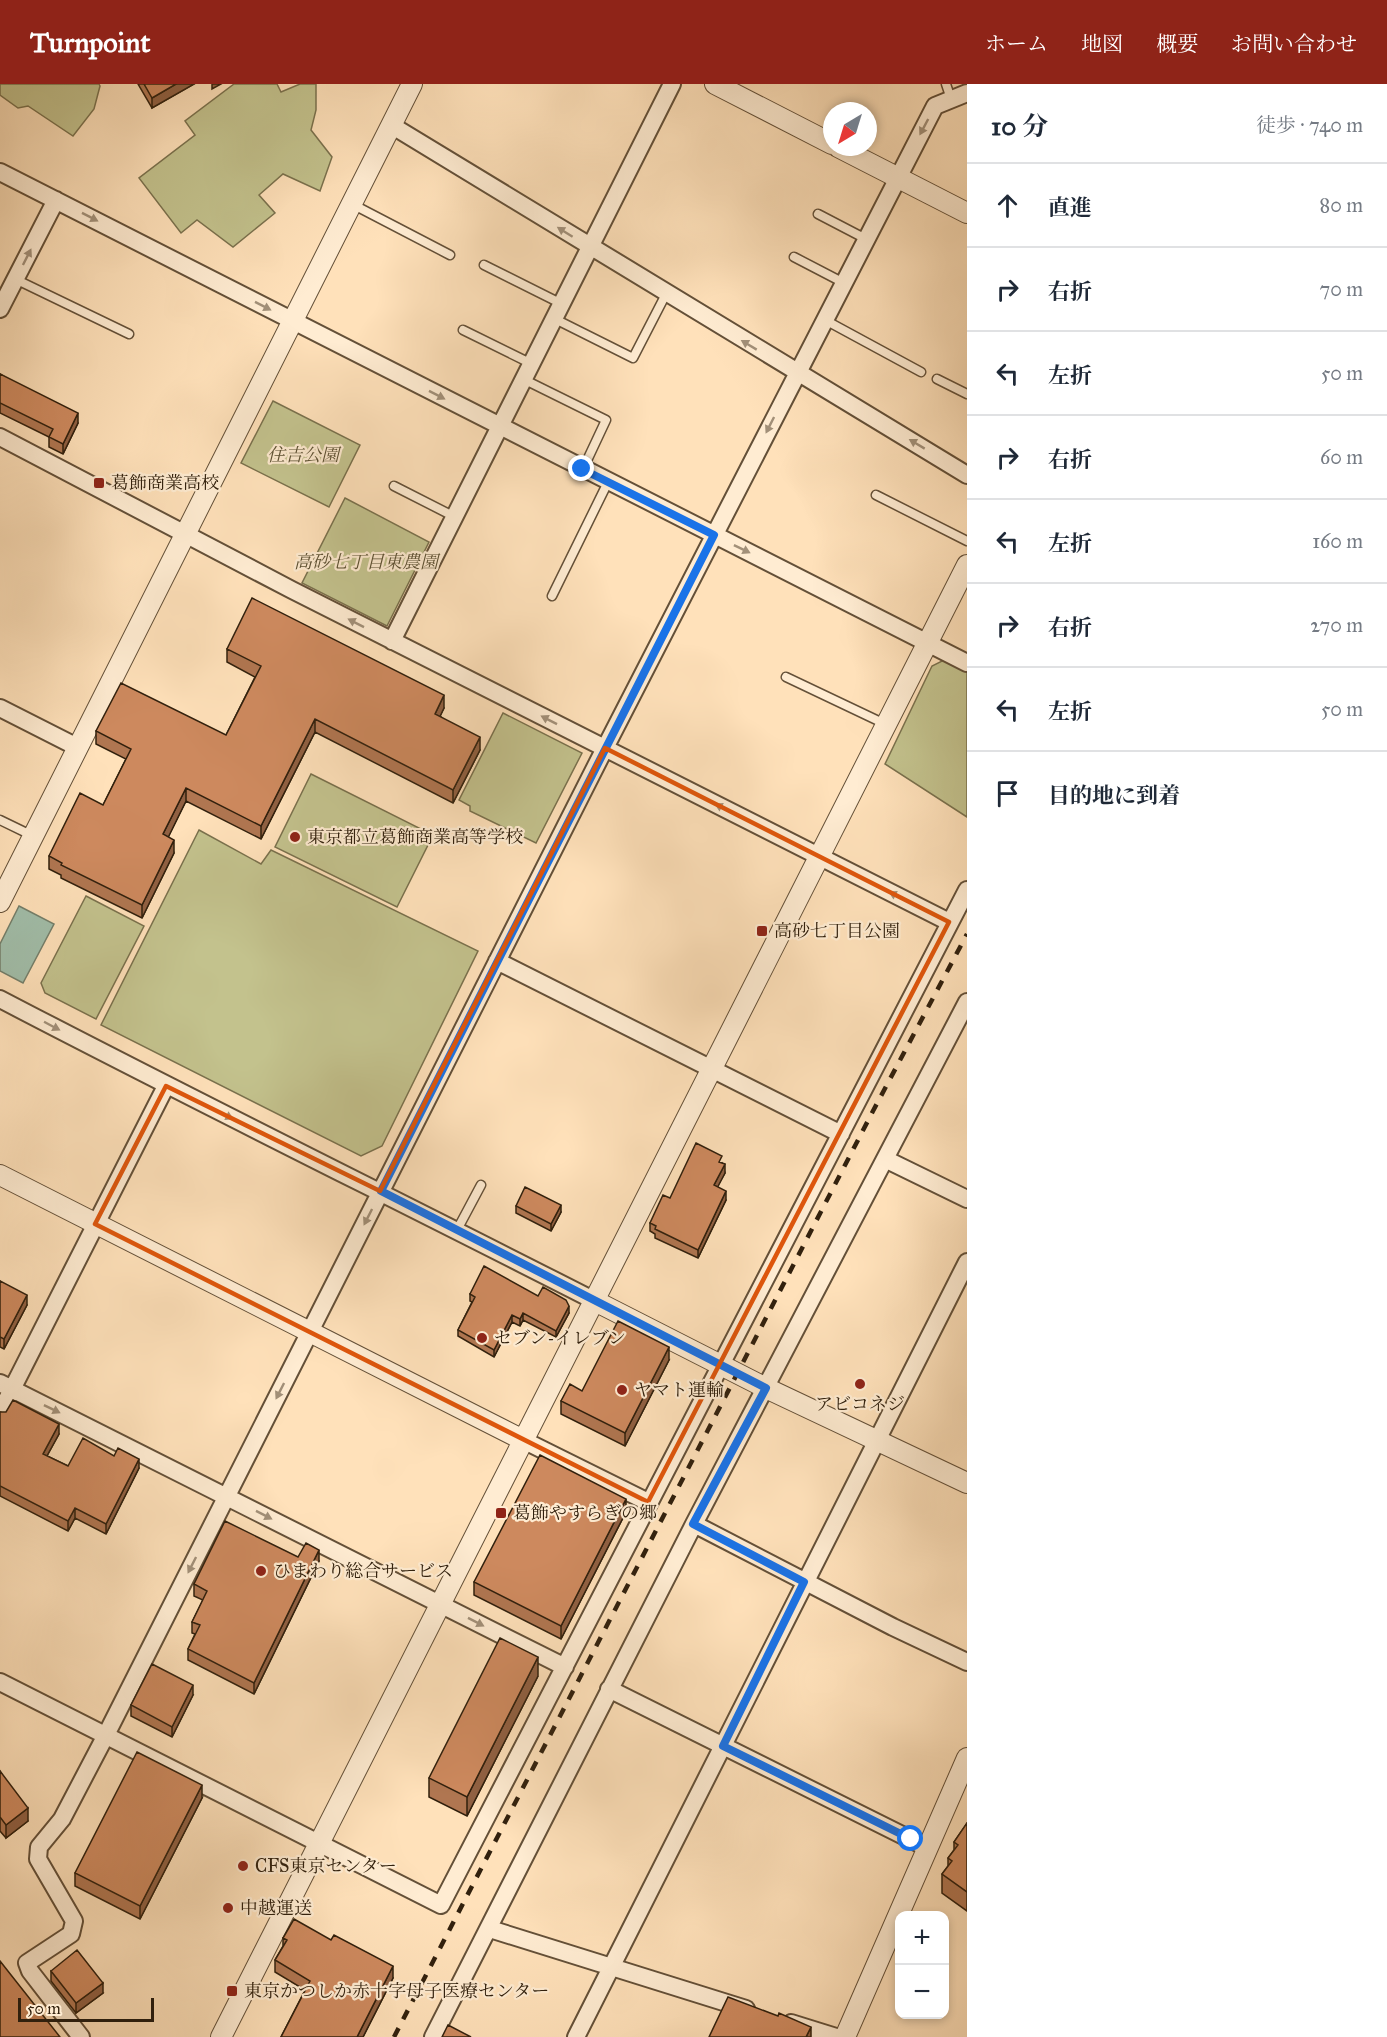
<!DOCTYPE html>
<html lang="ja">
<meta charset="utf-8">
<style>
body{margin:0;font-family:"IM FELL Great Primer","Noto Serif JP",serif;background:#f6f6f7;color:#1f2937}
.controls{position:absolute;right:18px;bottom:18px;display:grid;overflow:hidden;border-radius:12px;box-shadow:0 3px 9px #0003}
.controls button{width:54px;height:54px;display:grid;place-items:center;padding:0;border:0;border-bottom:2px solid #e0e1e3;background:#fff;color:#1f2937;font:30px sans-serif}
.compass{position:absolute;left:823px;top:18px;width:54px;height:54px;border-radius:50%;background:#fff;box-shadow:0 3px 9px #0003;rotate:218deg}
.scale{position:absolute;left:18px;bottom:15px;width:136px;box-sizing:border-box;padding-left:6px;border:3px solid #31200d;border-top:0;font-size:16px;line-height:21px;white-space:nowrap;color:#31200d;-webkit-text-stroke:4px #ffecd2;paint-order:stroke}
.stop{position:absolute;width:18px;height:18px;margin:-14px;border:4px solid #1a73e8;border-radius:50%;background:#fff}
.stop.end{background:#1a73e8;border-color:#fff;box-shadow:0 2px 6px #0008}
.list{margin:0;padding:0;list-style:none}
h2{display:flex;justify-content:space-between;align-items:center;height:78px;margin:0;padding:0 24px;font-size:26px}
h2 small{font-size:20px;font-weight:400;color:#747a83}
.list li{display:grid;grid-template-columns:39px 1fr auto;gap:18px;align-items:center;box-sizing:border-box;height:84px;padding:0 24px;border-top:2px solid #e0e1e3}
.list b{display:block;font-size:22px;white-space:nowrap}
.list em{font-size:20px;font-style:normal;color:#747a83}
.icon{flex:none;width:33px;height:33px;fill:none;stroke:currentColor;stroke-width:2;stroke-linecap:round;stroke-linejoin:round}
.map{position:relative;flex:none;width:967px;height:1953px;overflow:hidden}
header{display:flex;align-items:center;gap:36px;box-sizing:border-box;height:84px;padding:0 30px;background:#8f2418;color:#fff}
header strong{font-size:28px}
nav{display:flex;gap:33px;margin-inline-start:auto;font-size:21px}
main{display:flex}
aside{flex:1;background:#fff}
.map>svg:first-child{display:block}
.green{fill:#c3c28d;stroke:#7a714d;stroke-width:1.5}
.water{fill:#a1beaa;stroke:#747f6b;stroke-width:1.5}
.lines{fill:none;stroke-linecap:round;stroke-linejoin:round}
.service-casing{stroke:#645038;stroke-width:11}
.minor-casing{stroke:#645038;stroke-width:20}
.tertiary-casing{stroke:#645038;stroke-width:22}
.service{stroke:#ffecd2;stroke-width:8}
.minor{stroke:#ffecd2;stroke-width:16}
.tertiary{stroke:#ffecd2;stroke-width:20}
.rail{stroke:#31200d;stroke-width:4.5;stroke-dasharray:10 10;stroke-linecap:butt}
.wall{fill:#b07651;stroke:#31200d;stroke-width:1.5}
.shaded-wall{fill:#906042;stroke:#31200d;stroke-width:1.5}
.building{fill:#cd895e;stroke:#31200d;stroke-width:1.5}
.oneway{fill:#a29079}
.route{stroke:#1a73e8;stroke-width:8}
.marked{fill:none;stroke:#df560c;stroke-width:4.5;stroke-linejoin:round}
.poi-dot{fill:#8f2418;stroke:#ffecd2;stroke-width:2}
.labels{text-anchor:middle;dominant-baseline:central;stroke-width:4.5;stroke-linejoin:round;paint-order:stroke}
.park-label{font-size:18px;font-style:italic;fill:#5d5133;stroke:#ffecd2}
.poi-label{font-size:18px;fill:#31200d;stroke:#ffecd2;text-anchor:start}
</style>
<header>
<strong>Turnpoint</strong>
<nav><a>ホーム</a><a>地図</a><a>概要</a><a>お問い合わせ</a></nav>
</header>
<main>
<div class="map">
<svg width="967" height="1953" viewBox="0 0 967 1953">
<rect width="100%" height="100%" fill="#ffe1ba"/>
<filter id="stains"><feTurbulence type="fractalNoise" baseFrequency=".00333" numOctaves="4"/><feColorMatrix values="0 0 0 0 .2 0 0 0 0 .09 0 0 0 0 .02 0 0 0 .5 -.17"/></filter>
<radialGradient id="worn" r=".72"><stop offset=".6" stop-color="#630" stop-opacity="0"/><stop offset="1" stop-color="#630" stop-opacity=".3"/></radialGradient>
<path class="green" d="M0 0H99L100 2 94 25 73 52 28 22 18 24 0 11Z
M234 0H277L281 8 300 0H316V26L311 46 332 73 320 107 283 90 259 111 275 129 233 163 197 136 181 149 139 94 195 51 185 37Z
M273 317 360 361 329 423 241 379Z
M345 414 429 458 387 542 302 499Z
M944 576 967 588V733L885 680 932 582Z
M503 629 582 669 536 759 470 727V722L459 716Z
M311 690 433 751 397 823 275 763Z
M199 746 261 780 271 766 478 867 382 1062 361 1072 101 941Z
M86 812 144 842 96 935 45 909 41 899Z"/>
<path class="water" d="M19 822 54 840 23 899 0 887V860Z"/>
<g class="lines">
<g class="service-casing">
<path id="service" d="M946 0 951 15
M352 120 450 171
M818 130 866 155
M794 173 844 199
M484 181 562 220
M15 195 129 250
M555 235 633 274 666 210
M825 236 921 288
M463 246 532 280
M937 295 967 310
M525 296 606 336 583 385
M394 402 455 433
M876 411 967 457
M552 512 608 398
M786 593 885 640
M0 736 33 752
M457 1146 481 1101"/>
</g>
<g class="minor-casing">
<path id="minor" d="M391 41 967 391
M0 88 967 579
M0 225 56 116
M0 353 292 506 949 838
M392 557 672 0
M0 624 77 663
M497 877 841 1050
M0 915C197 1018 397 1116 595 1217
M887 1076 967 1115
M0 1299 565 1583
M0 1329 166 1002
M523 1356 648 1418
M694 1440 893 1543 967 1578
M0 1598 441 1821 967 806
M609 1605 926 1763
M490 1845 746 1925
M791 1939 836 1953
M81 1953 30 1887 27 1879 71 1850 74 1837 38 1775 39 1763 62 1735 106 1651 605 664 935 22 967 9
M433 1953 694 1440 967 918
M576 1953 967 1178"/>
</g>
<g class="tertiary-casing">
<path id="tertiary" d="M715 0 832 60
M838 63 967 129
M0 818 412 0
M0 1091 523 1356
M595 1217 766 1304 967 1399
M221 1953 967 481
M845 1953 967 1674"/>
</g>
<use href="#service" class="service"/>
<use href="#minor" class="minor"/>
<use href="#tertiary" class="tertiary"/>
<path class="rail" d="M394 1953 873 1027 967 850"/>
</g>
<path class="wall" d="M138 0H194L152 24Z
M0 290 78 339 63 370 49 363V353L0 329Z
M227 565 444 624 440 632 480 666 453 719 315 648 261 755 186 717 168 753 174 769 142 834 61 794V791L49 785V772L103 721 126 675 96 660V647L226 651 255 593 227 578Z
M722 1079 725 1089 717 1103 726 1116 698 1174 655 1154V1150L650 1147V1139L670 1114Z
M516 1122 561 1128 551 1147 516 1129Z
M0 1197 27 1221 4 1265 0 1263Z
M470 1210 569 1229 556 1253 523 1236 520 1242 512 1238 494 1273 458 1252V1246L472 1218 470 1217Z
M669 1276 625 1362 561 1330V1317L582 1307Z
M0 1328 59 1350 47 1372 68 1382 114 1372 139 1384 106 1450 75 1434 68 1447 0 1412Z
M626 1428 561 1555 474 1511V1498Z
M298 1473 319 1477 254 1610 188 1576V1565L195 1550 192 1549V1538L203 1516 194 1512V1500Z
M538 1592 467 1732 429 1713V1694Z
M193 1611 172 1653 131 1632V1621Z
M0 1687 28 1737 6 1754 0 1747Z
M202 1714 140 1835 75 1802V1789Z
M967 1739V1827L942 1809V1790L948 1782V1774L954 1766V1758Z
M283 1854 393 1894 363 1953H281L305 1906 275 1888V1876L283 1862Z
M51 1887 103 1909 76 1929 51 1897Z"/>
<path class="shaded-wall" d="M176 0H194L152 24V14Z
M212 0H221L212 5Z
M78 329V339L63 370V360Z
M444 611V624L435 643V630Z
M315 635V648L261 755V742Z
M480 653V666L453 719V706Z
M186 704V717L163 764V750Z
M174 756V769L142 834V821Z
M725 1080V1089L714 1110V1101Z
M726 1107V1116L698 1174V1166Z
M561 1121V1128L551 1147V1140Z
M27 1211V1221L4 1265V1255Z
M569 1222V1229L556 1253V1247Z
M523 1229V1236L520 1242V1235Z
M512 1231V1238L494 1273V1266Z
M669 1263V1276L625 1362V1349Z
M59 1340V1350L43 1379V1370Z
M139 1375V1384L106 1450V1440Z
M626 1415V1428L561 1555V1542Z
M75 1424V1434L68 1447V1437Z
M319 1466V1477L254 1610V1599Z
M538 1573V1592L467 1732V1713Z
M193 1601V1611L172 1653V1643Z
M202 1701V1714L140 1835V1822Z
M28 1724V1737L6 1754V1741Z
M393 1882V1894L363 1953H357Z
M103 1899V1909L76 1929V1919Z
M811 1943V1953H806Z"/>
<path class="building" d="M144 0H176L152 14Z
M0 290 78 329 63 360 49 353 53 345 0 319Z
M252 514 444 611 435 630 480 653 453 706 315 635 261 742 186 704 163 750 174 756 142 821 61 781 62 779 49 772 80 709 103 721 131 665 96 647 121 599 226 651 261 582 227 565Z
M696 1059 722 1072 719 1078 725 1080 714 1101 726 1107 698 1166 655 1145 656 1142 650 1139 663 1111 670 1114Z
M525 1103 561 1121 551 1140 516 1122Z
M484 1182 538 1212 543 1203 566 1216 569 1222 556 1247 523 1229 520 1235 512 1231 494 1266 458 1246 475 1213 470 1210Z
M0 1197 27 1211 4 1255 0 1253Z
M618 1237 669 1263 625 1349 561 1317 570 1300 582 1307Z
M13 1316 59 1340 43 1370 68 1382 83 1354 114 1372 118 1364 139 1375 106 1440 75 1424 68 1437 0 1402V1328H6Z
M540 1371 626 1415 561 1542 474 1498Z
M225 1437 298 1473 306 1459 319 1466 254 1599 188 1565 200 1541 192 1538 207 1507 194 1500Z
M500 1554 538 1573 467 1713 429 1694Z
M152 1580 193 1601 172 1643 131 1621Z
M137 1668 202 1701 140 1822 75 1789Z
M0 1687 28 1724 6 1741 0 1733Z
M967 1739V1808L942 1790 952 1777 948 1774 958 1761 954 1758Z
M294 1835 331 1856 334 1851 393 1882 357 1953H281L310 1897 275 1876 287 1856 283 1854Z
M77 1866 103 1899 76 1919 51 1887Z
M0 1877 60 1953H0Z
M728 1913 778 1932 779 1929 811 1943 806 1953H709Z
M448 1941 471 1953H442Z"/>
<defs><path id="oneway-solid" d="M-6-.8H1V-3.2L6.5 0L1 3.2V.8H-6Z" transform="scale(1.5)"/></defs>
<g class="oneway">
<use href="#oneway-solid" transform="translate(924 43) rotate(118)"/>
<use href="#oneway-solid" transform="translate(90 133) rotate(27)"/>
<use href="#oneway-solid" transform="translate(565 148) rotate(-148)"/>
<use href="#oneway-solid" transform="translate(27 173) rotate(-63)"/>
<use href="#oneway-solid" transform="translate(263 222) rotate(27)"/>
<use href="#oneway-solid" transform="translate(749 261) rotate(-149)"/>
<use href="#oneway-solid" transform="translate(437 311) rotate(27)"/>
<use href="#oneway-solid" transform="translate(770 341) rotate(117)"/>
<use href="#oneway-solid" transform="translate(917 360) rotate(-149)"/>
<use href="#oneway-solid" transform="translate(742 465) rotate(26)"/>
<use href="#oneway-solid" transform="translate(356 539) rotate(-153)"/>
<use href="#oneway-solid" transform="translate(549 636) rotate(-153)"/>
<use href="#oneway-solid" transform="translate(723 724) rotate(-153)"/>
<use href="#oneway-solid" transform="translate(897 812) rotate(-153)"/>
<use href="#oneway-solid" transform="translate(52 942) rotate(28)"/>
<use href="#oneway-solid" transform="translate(225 1031) rotate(26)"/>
<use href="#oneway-solid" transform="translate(368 1133) rotate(117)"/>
<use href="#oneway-solid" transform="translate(280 1307) rotate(117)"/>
<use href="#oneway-solid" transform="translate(52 1325) rotate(26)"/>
<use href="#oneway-solid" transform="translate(264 1431) rotate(27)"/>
<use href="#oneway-solid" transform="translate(192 1481) rotate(117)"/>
<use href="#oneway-solid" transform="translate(476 1538) rotate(27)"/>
</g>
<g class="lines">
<path class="route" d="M582 385 714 451 381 1107 766 1304 693 1440 804 1498 723 1662 911 1755"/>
</g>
<path class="marked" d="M605 664 949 838 648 1418 95 1140 166 1002 380 1107Z"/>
<g class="poi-dot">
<rect x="93" y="393" width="12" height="12" rx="3"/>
<circle cx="295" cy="753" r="6"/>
<rect x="756" y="841" width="12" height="12" rx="3"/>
<circle cx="482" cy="1254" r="6"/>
<circle cx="860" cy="1300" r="6"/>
<circle cx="622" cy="1306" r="6"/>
<rect x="495" y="1423" width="12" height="12" rx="3"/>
<circle cx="261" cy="1487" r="6"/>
<circle cx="243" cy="1782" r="6"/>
<circle cx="228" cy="1824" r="6"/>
<rect x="226" y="1901" width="12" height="12" rx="3"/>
</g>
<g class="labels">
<g class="park-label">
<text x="303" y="371">住吉公園</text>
<text x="366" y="478">高砂七丁目東農園</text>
</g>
<g class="poi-label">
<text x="111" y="399">葛飾商業高校</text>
<text x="307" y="753">東京都立葛飾商業高等学校</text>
<text x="774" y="847">高砂七丁目公園</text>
<text x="494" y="1254">セブン-イレブン</text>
<text x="634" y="1306">ヤマト運輸</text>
<text x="860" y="1320" text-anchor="middle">アビコネジ</text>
<text x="513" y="1429">葛飾やすらぎの郷</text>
<text x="273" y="1487">ひまわり総合サービス</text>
<text x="255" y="1782">CFS東京センター</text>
<text x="240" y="1824">中越運送</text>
<text x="244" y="1907">東京かつしか赤十字母子医療センター</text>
</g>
</g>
<rect width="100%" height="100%" filter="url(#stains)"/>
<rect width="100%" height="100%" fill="url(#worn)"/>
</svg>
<div class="controls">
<button>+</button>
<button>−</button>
</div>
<svg class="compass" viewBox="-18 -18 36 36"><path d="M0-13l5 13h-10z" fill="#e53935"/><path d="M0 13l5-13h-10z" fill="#747a83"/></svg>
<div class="scale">50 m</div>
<div class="stop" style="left:911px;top:1755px"></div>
<div class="stop end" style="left:582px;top:385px"></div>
</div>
<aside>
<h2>10 分<small>徒歩 · 740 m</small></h2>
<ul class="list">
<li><svg class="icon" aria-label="ahead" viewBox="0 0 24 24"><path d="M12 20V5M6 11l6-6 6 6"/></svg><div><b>直進</b></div><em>80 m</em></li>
<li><svg class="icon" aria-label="right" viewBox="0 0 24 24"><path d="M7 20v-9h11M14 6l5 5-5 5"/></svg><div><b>右折</b></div><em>70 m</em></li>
<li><svg class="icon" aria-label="left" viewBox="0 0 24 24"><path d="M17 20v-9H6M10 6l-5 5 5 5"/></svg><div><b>左折</b></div><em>50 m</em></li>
<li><svg class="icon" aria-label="right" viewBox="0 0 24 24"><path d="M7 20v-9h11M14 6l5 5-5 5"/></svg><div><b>右折</b></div><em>60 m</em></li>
<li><svg class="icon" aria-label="left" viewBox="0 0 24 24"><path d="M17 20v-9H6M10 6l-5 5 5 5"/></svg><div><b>左折</b></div><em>160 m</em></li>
<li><svg class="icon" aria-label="right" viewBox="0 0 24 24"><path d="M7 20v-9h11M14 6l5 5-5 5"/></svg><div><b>右折</b></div><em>270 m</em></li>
<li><svg class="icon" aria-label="left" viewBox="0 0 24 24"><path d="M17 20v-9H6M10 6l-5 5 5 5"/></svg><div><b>左折</b></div><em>50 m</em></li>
<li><svg class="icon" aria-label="arrive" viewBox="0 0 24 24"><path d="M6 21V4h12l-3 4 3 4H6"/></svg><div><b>目的地に到着</b></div></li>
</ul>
</aside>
</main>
